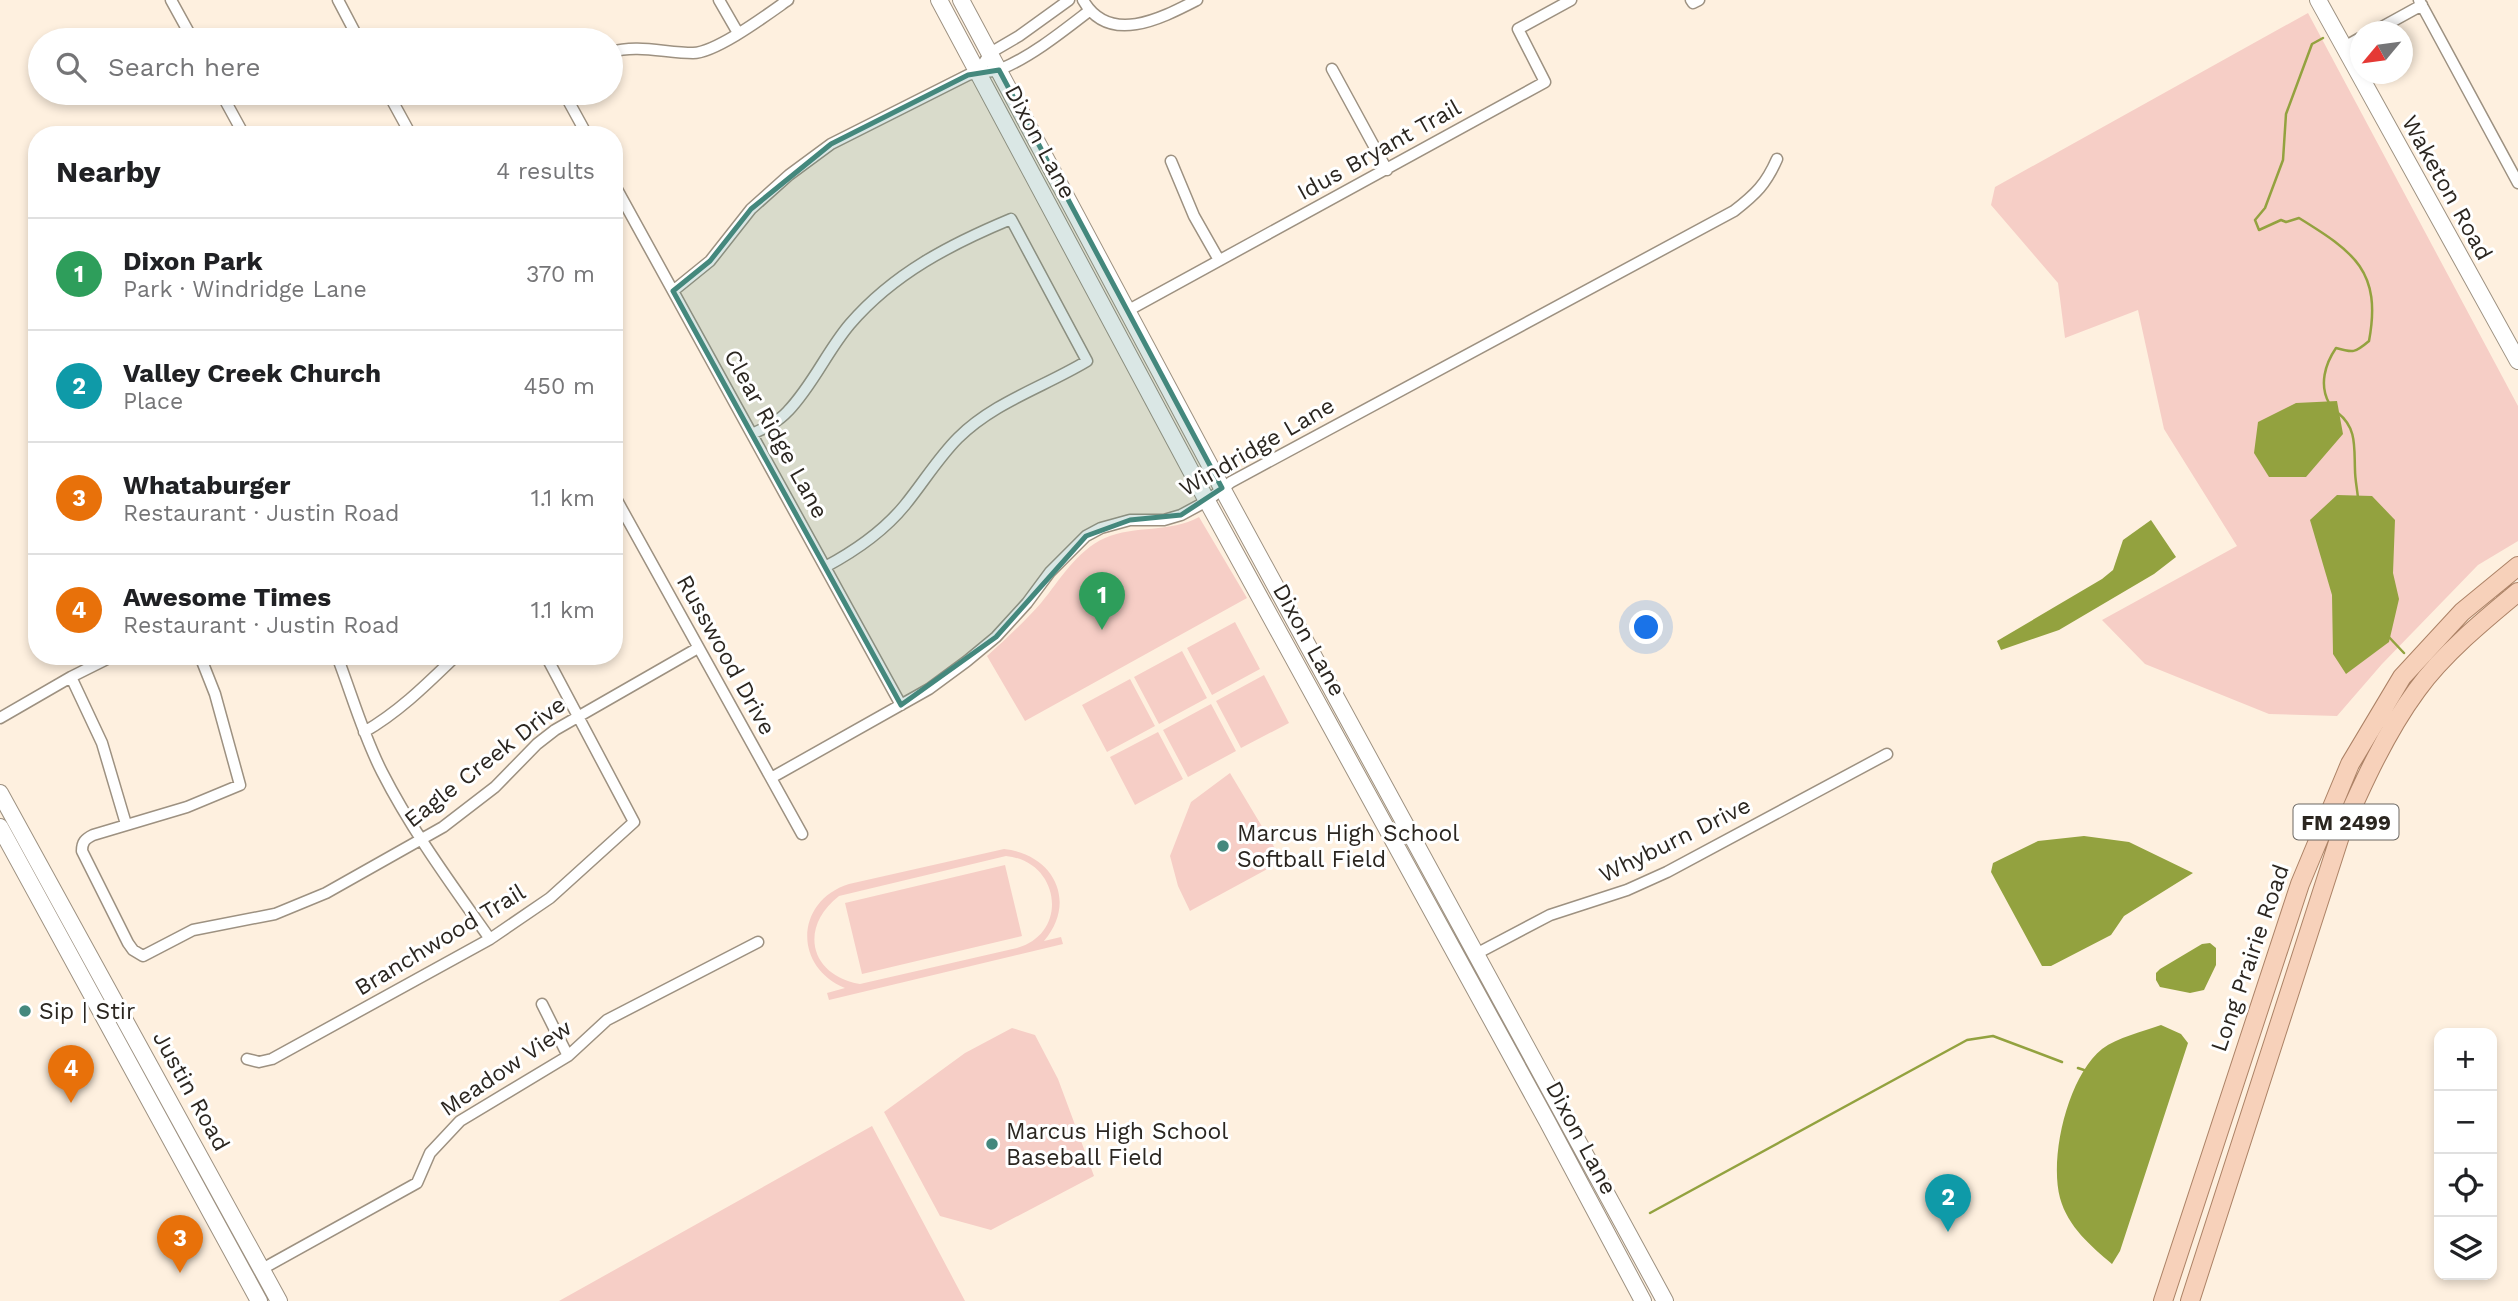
<!DOCTYPE html>
<meta charset="utf-8">
<style>
body{margin:0;font-family:"Work Sans",sans-serif;background:#f6f6f6;color:#202124}
.controls{position:absolute;right:21px;bottom:21px;display:grid;overflow:hidden;border-radius:14px;box-shadow:0 4px 10px #0003}
.controls button{width:63px;height:63px;display:grid;place-items:center;padding:0;border:0;border-bottom:2px solid #e0e0e0;background:#fff;color:#202124;font:35px sans-serif}
.compass{position:absolute;left:2350px;top:21px;width:63px;height:63px;border-radius:50%;background:#fff;box-shadow:0 4px 10px #0003;rotate:241deg}
.you{position:absolute;left:1647px;top:628px;width:24px;height:24px;margin:-18px;border:5px solid #fff;border-radius:50%;background:#1a73e8;box-shadow:0 0 0 10px #1a73e833}
.badge{display:grid;place-items:center;width:46px;height:46px;border-radius:50%;background:#44887d;color:#fff;font-size:23px;font-weight:700}
.pin{position:absolute;translate:-50% -58px;filter:drop-shadow(0 2px 4px #0008)}
.pin::after{content:'';position:absolute;top:37px;width:24px;height:21px;background:inherit;clip-path:polygon(0 0,100% 0,50% 100%)}
.list{margin:0;padding:0;list-style:none}
h2{display:flex;justify-content:space-between;align-items:center;height:91px;margin:0;padding:0 28px;font-size:30px}
h2 small{font-size:23px;font-weight:400;color:#757577}
.list li{display:grid;grid-template-columns:46px 1fr auto;gap:21px;align-items:center;box-sizing:border-box;height:112px;padding:0 28px;border-top:2px solid #e0e0e0}
.list b{display:block;font-size:26px;white-space:nowrap}
.list p{margin:0;font-size:23px;white-space:nowrap;color:#757577}
.list em{font-size:23px;font-style:normal;color:#757577}
.icon{flex:none;width:38px;height:38px;fill:none;stroke:currentColor;stroke-width:2;stroke-linecap:round;stroke-linejoin:round}
.map{position:relative;flex:none;width:2518px;height:1301px;overflow:hidden}
.search{position:absolute;background:#fff;box-shadow:0 4px 10px #0003;left:28px;top:28px;width:595px;height:77px;display:flex;align-items:center;gap:18px;box-sizing:border-box;padding:0 24px;border-radius:38px;color:#757577;font-size:26px}
.panel{position:absolute;background:#fff;box-shadow:0 4px 10px #0003;left:28px;top:126px;width:595px;height:539px;border-radius:28px}
.map>svg:first-child{display:block}
.green{fill:#f6cec6;fill-rule:evenodd}
.water{fill:#93a23f}
.lines{fill:none;stroke-linecap:round;stroke-linejoin:round}
.stream{stroke:#93a23f;stroke-width:2.5}
.street-casing{stroke:#9d9181;stroke-width:13}
.secondary-casing{stroke:#9d9181;stroke-width:18}
.primary-casing{stroke:#ac8266;stroke-width:20}
.street{stroke:#fff;stroke-width:10}
.secondary{stroke:#fff;stroke-width:16}
.primary{stroke:#f7d1ba;stroke-width:18}
.marked{fill:#44887d;fill-opacity:0.2;stroke:#44887d;stroke-width:5;stroke-linejoin:round}
.poi-dot{fill:#44887d;stroke:#fff;stroke-width:2.5}
.labels{text-anchor:middle;dominant-baseline:central;stroke-width:6;stroke-linejoin:round;paint-order:stroke}
.shield{fill:#fff;stroke:#6b6763;stroke-width:2}
.shield-label{font-size:21px;font-weight:bold;fill:#2b2620}
.street-label{font-size:23px;fill:#2b2620;stroke:#fff}
.poi-label{font-size:23px;fill:#2b2620;stroke:#fff;text-anchor:start}
</style>
<div class="map">
<svg width="2518" height="1301" viewBox="0 0 2518 1301">
<rect width="100%" height="100%" fill="#fef0df"/>
<path class="green" d="M2308 13 2518 406V541L2478 565 2382 664 2337 716 2269 714 2145 664 2102 620 2237 546 2164 429 2138 310 2065 338 2058 283 1991 205 1995 187Z
M1199 517 1247 598 1025 721 987 656C1005 640 1024 622 1041 603 1060 580 1076 551 1105 538 1135 525 1170 533 1199 517Z
M1235 622 1260 669 1212 695 1187 648Z
M1182 651 1207 698 1159 724 1134 677Z
M1264 675 1289 723 1241 748 1216 701Z
M1130 679 1155 726 1107 752 1082 705Z
M1211 704 1236 751 1188 777 1163 730Z
M1158 732 1183 779 1135 805 1110 757Z
M1230 773 1279 855 1273 866 1190 911 1178 886 1170 856 1191 802Z
M1004 849C1053 854 1078 901 1044 941L1061 937 1063 944 829 1000 827 993 845 988C793 967 795 901 849 884ZM1006 856C1060 861 1070 933 1017 948L860 984C809 975 799 927 839 896Z
M1005 865 1022 936 862 974 845 903Z
M1012 1028 1035 1035 1058 1079 1094 1176 991 1230 940 1216 884 1112 965 1053Z
M872 1126 965 1301H559Z"/>
<path class="water" d="M2337 401 2343 434 2306 477H2269L2254 453 2258 422 2296 403Z
M2337 495 2372 496 2395 520 2393 573 2399 599 2389 642 2346 674 2333 654 2332 595 2310 520Z
M2151 520 2176 557 2154 574 2059 630 2001 650 1997 641 2102 579 2113 570 2123 540Z
M2084 836 2129 842 2193 873 2124 916 2111 935 2051 966H2042L1991 872 1993 863 2038 841Z
M2210 943 2216 948V965L2204 990 2190 993 2160 987 2156 980V973L2160 969 2202 944Z
M2161 1025 2181 1034 2188 1043 2120 1251 2112 1264C2091 1246 2068 1227 2060 1198 2049 1157 2068 1076 2102 1049 2118 1037 2142 1032 2161 1025Z"/>
<g class="lines">
<path class="stream" d="M2323 38 2312 44 2286 114 2283 160 2265 208 2255 220 2259 230 2281 220 2286 222 2299 218C2354 252 2382 271 2369 341 2355 353 2353 353 2336 348 2325 364 2319 385 2329 403
M2338 413C2357 428 2354 447 2355 470 2355 479 2357 488 2358 498
M2387 635 2404 653
M2078 1068 2084 1070
M1650 1213 1967 1040 1993 1036 2062 1062"/>
<g class="street-casing">
<path id="street" d="M171 0 193 40
M338 0 359 40
M719 0 738 33
M1083 0C1109 46 1162 18 1197 0
M1691 0 1693 3 1699 0
M2419 0 2518 183
M2373 32 2422 5
M2344 47 2360 38
M611 52C637 44 666 53 693 53 716 53 768 14 788 0
M1332 69 1387 170
M978 72 990 53 1019 36 1069 0
M221 93 244 135
M388 93 411 135
M564 93 587 135
M1171 161 1194 216 1219 260
M614 184 901 705
M673 291 710 261 751 209 789 175 831 144 968 75C979 71 991 73 1001 69 1032 56 1063 31 1089 11
M1127 311 1545 82 1518 29 1571 0
M752 434C765 428 778 422 788 411 813 385 827 351 850 324 894 273 951 244 1011 219L1087 361C1044 387 994 402 958 438 938 458 923 483 905 505 883 532 855 551 825 567
M614 495 802 834
M200 656 215 694 240 785 187 807 93 835C85 839 82 842 82 851L128 943 133 950 143 956 193 930 275 914 326 893 443 827 495 787 537 744 555 730 698 648
M337 656C352 695 363 735 382 772 412 831 452 885 490 939
M71 677 102 743 126 824
M0 718 71 677 113 656
M364 732C399 712 427 684 456 656
M771 778 929 689 967 661 996 637 1027 603 1050 572 1086 536 1101 528 1130 520H1164L1181 515 1207 501 1231 482 1734 211C1756 194 1766 184 1777 159
M1476 954 1550 915 1627 890 1667 872 1887 754
M542 1004 568 1056
M247 1059 259 1062 272 1059 490 939 550 898 634 822 546 656
M262 1269 417 1183 430 1153 460 1121 568 1056 607 1020 758 942"/>
</g>
<g class="secondary-casing">
<path id="secondary" d="M939 0 1207 501 1547 1121 1643 1301
M961 0 1222 488 1665 1301
M2318 0 2518 361
M0 793 279 1301
M0 827 259 1301"/>
</g>
<g class="primary-casing">
<path id="primary" d="M2163 1301 2300 884 2350 764 2402 677 2462 612 2518 566
M2190 1301 2341 833C2362 785 2386 732 2417 690 2443 654 2484 620 2518 592"/>
</g>
<use href="#street" class="street"/>
<use href="#secondary" class="secondary"/>
<use href="#primary" class="primary"/>
</g>
<path class="marked" d="M999 70 1222 488 1181 515 1130 520 1086 536 996 637 901 705 673 291 710 261 751 209 831 144 968 75Z"/>
<g class="poi-dot">
<circle cx="1223" cy="846" r="7"/>
<circle cx="25" cy="1011" r="7"/>
<circle cx="992" cy="1144" r="7"/>
</g>
<g class="labels">
<rect class="shield" x="2293.5" y="804.5" width="105" height="35" rx="5"/>
<g class="shield-label">
<text x="2346" y="822">FM 2499</text>
</g>
<g class="street-label">
<text transform="translate(1040 142) rotate(62)">Dixon Lane</text>
<text transform="translate(1379 150) rotate(-29)">Idus Bryant Trail</text>
<text transform="translate(2447 188) rotate(61)">Waketon Road</text>
<text transform="translate(776 434) rotate(61)">Clear Ridge Lane</text>
<text transform="translate(1257 447) rotate(-30)">Windridge Lane</text>
<text transform="translate(1309 640) rotate(61)">Dixon Lane</text>
<text transform="translate(726 655) rotate(61)">Russwood Drive</text>
<text transform="translate(485 762) rotate(-38)">Eagle Creek Drive</text>
<text transform="translate(1675 840) rotate(-26)">Whyburn Drive</text>
<text transform="translate(440 940) rotate(-31)">Branchwood Trail</text>
<text transform="translate(2250 958) rotate(-71)">Long Prairie Road</text>
<text transform="translate(506 1068) rotate(-34)">Meadow View</text>
<text transform="translate(191 1091) rotate(61)">Justin Road</text>
<text transform="translate(1581 1138) rotate(62)">Dixon Lane</text>
</g>
<g class="poi-label">
<text x="1237" y="833">Marcus High School<tspan x="1237" dy="26">Softball Field</tspan></text>
<text x="39" y="1011">Sip | Stir</text>
<text x="1006" y="1131">Marcus High School<tspan x="1006" dy="26">Baseball Field</tspan></text>
</g>
</g>
</svg>
<div class="controls">
<button>+</button>
<button>−</button>
<button><svg class="icon" aria-label="locate" viewBox="0 0 24 24"><circle cx="12" cy="12" r="6"/><path d="M12 2v4M12 18v4M2 12h4M18 12h4"/></svg></button>
<button><svg class="icon" aria-label="layers" viewBox="0 0 24 24"><path d="M12 4l9 5-9 5-9-5zM3 14l9 5 9-5"/></svg></button>
</div>
<svg class="compass" viewBox="-18 -18 36 36"><path d="M0-13l5 13h-10z" fill="#e53935"/><path d="M0 13l5-13h-10z" fill="#757577"/></svg>
<div class="you"></div>
<div class="pin badge" style="left:1102px;top:630px;background:#2e9e5b">1</div>
<div class="pin badge" style="left:1948px;top:1232px;background:#0f9aa8">2</div>
<div class="pin badge" style="left:180px;top:1273px;background:#e8710a">3</div>
<div class="pin badge" style="left:71px;top:1103px;background:#e8710a">4</div>
<div class="search"><svg class="icon" aria-label="search" viewBox="0 0 24 24"><circle cx="10" cy="10" r="6"/><path d="M15 15l6 6"/></svg>Search here</div>
<section class="panel">
<h2>Nearby<small>4 results</small></h2>
<ul class="list">
<li><span class="badge" style="background:#2e9e5b">1</span><div><b>Dixon Park</b><p>Park · Windridge Lane</p></div><em>370 m</em></li>
<li><span class="badge" style="background:#0f9aa8">2</span><div><b>Valley Creek Church</b><p>Place</p></div><em>450 m</em></li>
<li><span class="badge" style="background:#e8710a">3</span><div><b>Whataburger</b><p>Restaurant · Justin Road</p></div><em>1.1 km</em></li>
<li><span class="badge" style="background:#e8710a">4</span><div><b>Awesome Times</b><p>Restaurant · Justin Road</p></div><em>1.1 km</em></li>
</ul>
</section>
</div>
